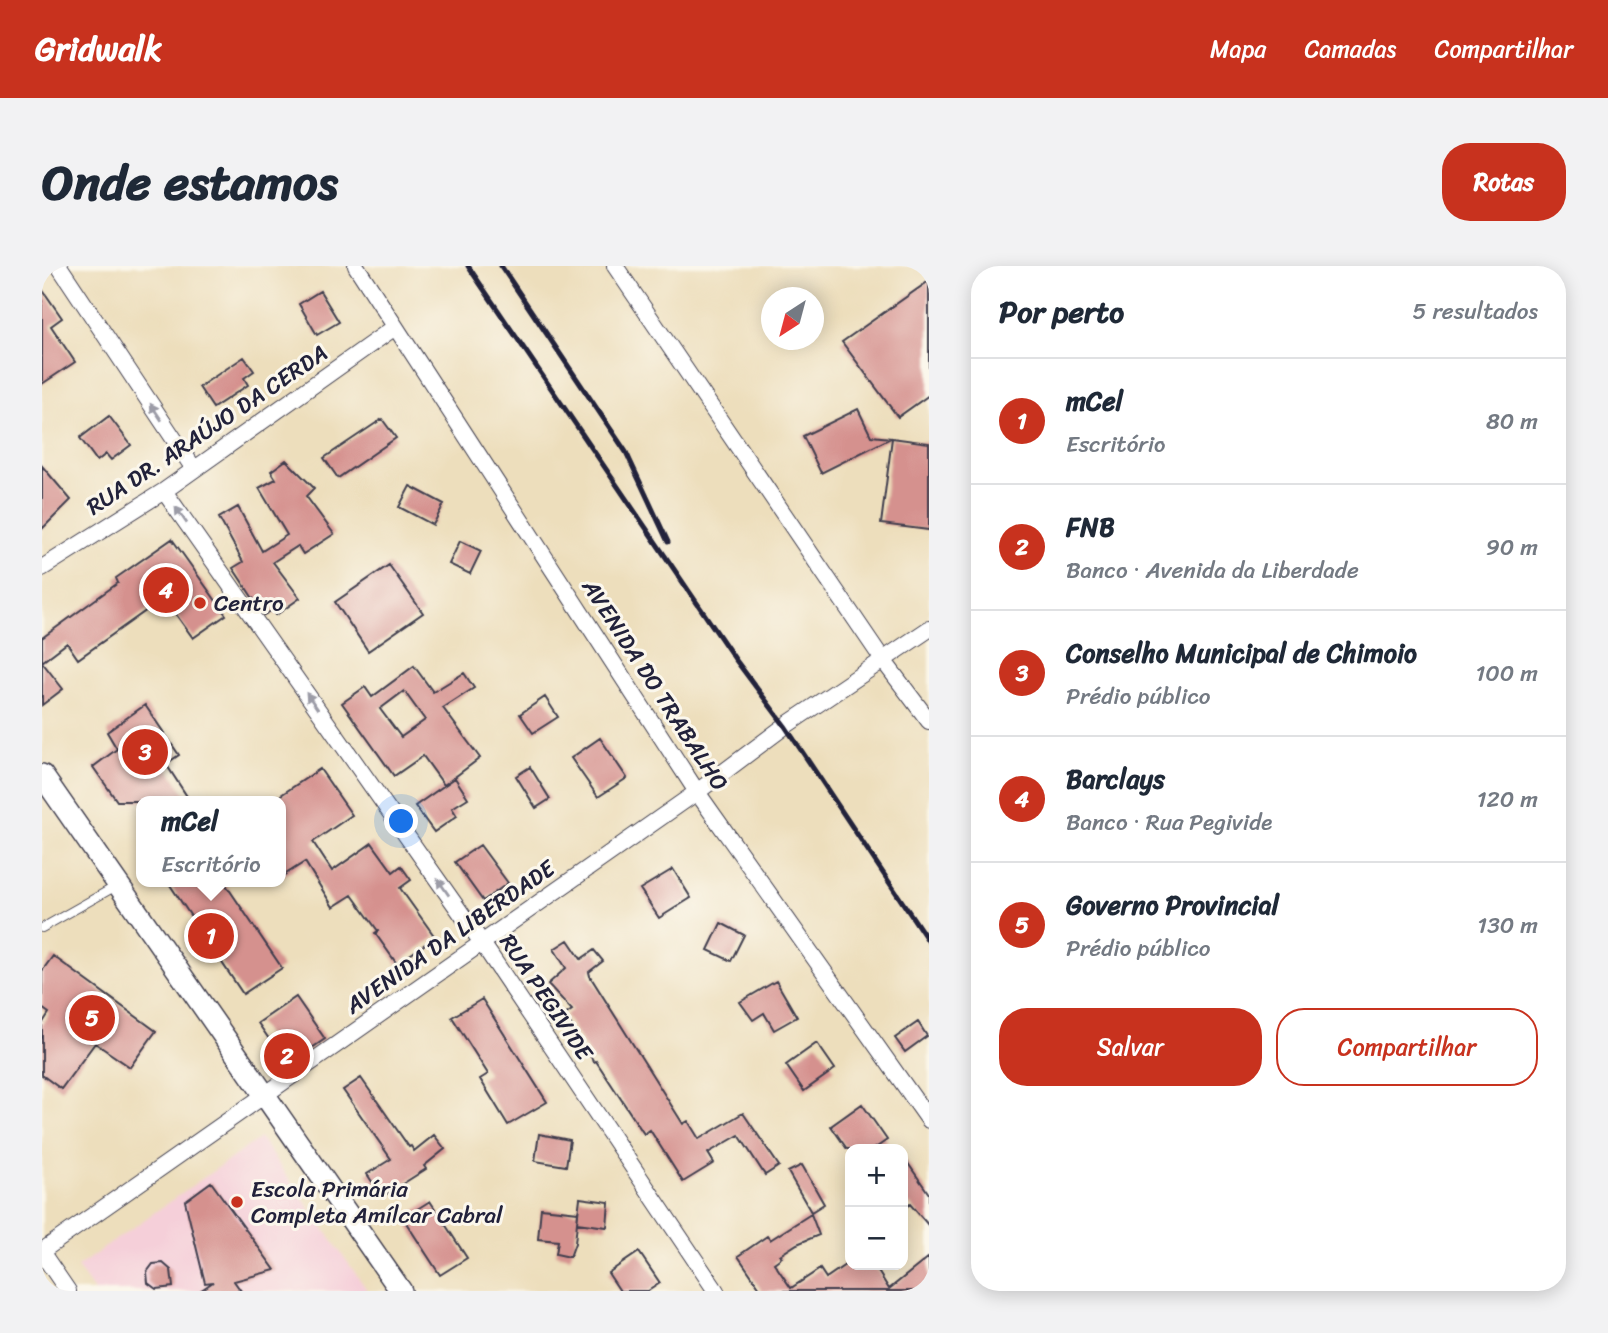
<!DOCTYPE html>
<html lang="pt">
<meta charset="utf-8">
<style>
body{margin:0;font-family:Sriracha,sans-serif;background:#f2f2f3;color:#1f2937}
.controls{position:absolute;right:21px;bottom:21px;display:grid;overflow:hidden;border-radius:14px;box-shadow:0 4px 18px #0003}
.controls button{width:63px;height:63px;display:grid;place-items:center;padding:0;border:0;border-bottom:2px solid #e0e1e3;background:#fff;color:#1f2937;font:35px sans-serif}
.compass{position:absolute;left:719px;top:21px;width:63px;height:63px;border-radius:50%;background:#fff;box-shadow:0 4px 18px #0003;rotate:216deg}
.you{position:absolute;left:360px;top:556px;width:24px;height:24px;margin:-18px;border:5px solid #fff;border-radius:50%;background:#1a73e8;box-shadow:0 0 0 10px #1a73e833}
.badge{display:grid;place-items:center;width:46px;height:46px;border-radius:50%;background:#c8321e;color:#fff;font-size:23px;font-weight:700}
.pin{position:absolute;translate:-50% -50%;border:4px solid #fff;box-shadow:0 2px 7px #0006}
.popup{position:absolute;left:94px;top:530px;width:150px;height:91px;box-sizing:border-box;display:grid;place-content:center;border-radius:14px;background:#fff;filter:drop-shadow(0 2px 5px #0005);font-size:23px;white-space:nowrap;color:#747a83}
.popup b{font-size:26px;color:#1f2937}
.popup::after{content:'';position:absolute;left:50%;top:100%;margin-left:-14px;border:14px solid transparent;border-top-color:#fff}
.list{margin:0;padding:0;list-style:none}
h2{display:flex;justify-content:space-between;align-items:center;height:91px;margin:0;padding:0 28px;font-size:30px}
h2 small{font-size:23px;font-weight:400;color:#747a83}
.list li{display:grid;grid-template-columns:46px 1fr auto;gap:21px;align-items:center;box-sizing:border-box;height:126px;padding:0 28px;border-top:2px solid #e0e1e3}
.list b{display:block;font-size:26px;white-space:nowrap}
.list p{margin:0;font-size:23px;white-space:nowrap;color:#747a83}
.list em{font-size:23px;font-style:normal;color:#747a83}
.actions{display:flex;gap:14px;padding:21px 28px}
.actions a{flex:1;padding:16px 0;border:2px solid #c8321e;border-radius:28px;text-align:center;font-size:24px;color:#c8321e}
.actions .main{background:#c8321e;color:#fff}
.map{position:relative;flex:none;width:887px;height:1025px;overflow:hidden;border-radius:28px}
header{display:flex;align-items:center;gap:42px;box-sizing:border-box;height:98px;padding:0 35px;background:#c8321e;color:#fff}
header strong{font-size:33px}
nav{display:flex;gap:38px;margin-inline-start:auto;font-size:24px}
.intro{display:flex;align-items:center;justify-content:space-between;box-sizing:border-box;height:168px;padding:0 42px}
h1{margin:0;font-size:49px}
.button{padding:18px 32px;border-radius:28px;background:#c8321e;color:#fff;font-size:24px;font-weight:700}
main{display:flex;gap:42px;padding:0 42px}
aside{flex:1;background:#fff;border-radius:28px;box-shadow:0 4px 18px #0003}
.map>svg:first-child{display:block}
.built{fill:#f5cfd9}
.building{fill:#d5918e;fill-rule:evenodd}
.lines{fill:none;stroke-linecap:round;stroke-linejoin:round}
.service-casing{stroke:#403e4e;stroke-width:10}
.minor-casing{stroke:#403e4e;stroke-width:18}
.tertiary-casing{stroke:#403e4e;stroke-width:24}
.service{stroke:#fff;stroke-width:8}
.minor{stroke:#fff;stroke-width:16}
.tertiary{stroke:#fff;stroke-width:21}
.rail{stroke:#22223b;stroke-width:5}
.oneway{fill:#9c9ca7}
.poi-dot{fill:#c8321e;stroke:#fbf7ec;stroke-width:2.5}
.labels{text-anchor:middle;dominant-baseline:central;stroke-width:6;stroke-linejoin:round;paint-order:stroke}
.street-label{font-size:23px;fill:#22223b;stroke:#fbf7ec}
.poi-label{font-size:23px;fill:#22223b;stroke:#fbf7ec;text-anchor:start}
</style>
<header>
<strong>Gridwalk</strong>
<nav><a>Mapa</a><a>Camadas</a><a>Compartilhar</a></nav>
</header>
<div class="intro"><h1>Onde estamos</h1><a class="button">Rotas</a></div>
<main>
<div class="map">
<svg width="887" height="1025" viewBox="0 0 887 1025">
<rect width="100%" height="100%" fill="#fbf7ec"/>
<filter id="ink" filterUnits="userSpaceOnUse"><feTurbulence type="fractalNoise" baseFrequency=".0143" numOctaves="2"/><feDisplacementMap in="SourceGraphic" scale="14" xChannelSelector="R" yChannelSelector="G"/><feConvolveMatrix kernelMatrix="1 2 1 2 8 2 1 2 1" color-interpolation-filters="sRGB"/></filter>
<filter id="wash" filterUnits="userSpaceOnUse"><feTurbulence type="fractalNoise" baseFrequency=".00686" numOctaves="4" result="noise"/><feDisplacementMap in="SourceGraphic" scale="28" xChannelSelector="R" yChannelSelector="G"/><feGaussianBlur stdDeviation="1.57" result="paint"/><feColorMatrix in="noise" values="0 0 0 0 0 0 0 0 0 0 0 0 0 0 0 0 0 1.4 0 .05"/><feComposite in="paint" operator="in"/></filter>
<g filter="url(#wash)">
<rect width="100%" height="100%" fill="#eddebc"/>
<path class="built" d="M218 872 326 1025H52L35 1001Z"/>
<g id="blocks">
<path class="building" d="M887 15V129L856 151 800 76Z
M0 23 20 52 9 60 33 96 0 118Z
M278 25 297 56 275 69 257 38Z
M202 91 212 105 202 112 206 119 171 142 157 121Z
M816 143 829 170 849 172 779 207 761 170Z
M67 150 89 179 69 194 64 188 55 195 38 172Z
M340 153 354 172 296 212 282 192Z
M850 172 887 177V264L839 258Z
M244 194 272 222 264 230 292 268 261 288 256 280 231 296 258 332 234 349 231 344 222 349 191 302 201 296 177 252 196 241 220 285 245 269 217 222 234 213 229 205Z
M0 200 29 234 0 263Z
M368 220 402 238 391 259 357 241Z
M130 273 184 349 151 372 122 332 36 393 25 377 0 396 21 423 0 439V372L76 317 74 312Z
M418 275 439 285 428 308 407 298Z
M347 299 381 347 326 385 293 336Z
M372 400 391 426 422 407 432 422 401 442 438 492 402 519 381 490 352 510 300 437 323 421 330 431ZM362 425 383 454 359 471 338 443Z
M503 431 516 451 491 467 478 448Z
M103 439 137 489 124 498 148 535H75L51 501 75 483 65 466Z
M558 472 585 512 556 531 529 492Z
M488 501 508 533 494 542 474 510Z
M278 503 310 549 271 576 290 605 330 577 351 606 359 600 369 614 358 622 393 671 355 698 333 667 336 665 310 629 291 641 263 596 239 611V529Z
M413 512 426 532 410 542 415 550 392 566 373 540Z
M438 579 466 617 441 635 413 596Z
M631 603 649 632 617 652 598 623Z
M126 616H182L240 702 201 728Z
M679 657 702 669 689 695 666 684Z
M526 674 539 693 552 684 561 695 547 706 548 710 641 858 646 855 657 873 701 847 737 900 723 909 697 869 666 887 672 897 641 916 608 864 602 868 554 795 552 796 523 749 530 744 506 718 524 702 512 683Z
M11 690 114 765 88 801 53 777 19 823 0 809V758L7 747 0 742V705Z
M734 715 755 751 732 764 722 747 711 754 698 736Z
M254 731 283 773 245 799 216 757Z
M440 733 505 836 466 859 438 813 446 808 410 751Z
M876 756 885 770 863 786 853 772Z
M775 777 793 803 762 825 744 799Z
M319 812 367 881 369 880 372 885 392 869 403 883 382 900 384 903 340 931 325 908 349 893 301 824Z
M820 838 845 874 832 883H805L789 860Z
M497 868 528 874 524 900 493 895Z
M861 890 887 928V960L868 938 861 943Z
M760 899 782 938 769 946 746 906Z
M169 916 233 1004 192 1015 199 1025H158L171 1016 163 1017 143 935Z
M538 932 567 936 565 961 535 957Z
M388 935 425 992 398 1009 361 952Z
M499 942 536 946 533 977 528 991 514 988 516 975 496 973Z
M769 948 777 969 755 978 738 989 740 991 732 997 749 1022 778 1003 784 1012 803 999H832L847 1023 887 991V1025H720L696 990 725 970 728 974Z
M597 986 618 1017 606 1025H578L566 1007Z
M121 997 129 1004 131 1021 114 1023 106 1017 105 1006 111 998Z"/>
</g>
</g>
<g filter="url(#ink)">
<use href="#blocks" fill-opacity="0" stroke="#403e4e" stroke-width="2"/>
<g class="lines">
<g class="service-casing">
<path id="service" d="M0 662 76 619"/>
</g>
<g class="minor-casing">
<path id="minor" d="M17 0 152 203
M314 0 655 526 887 854
M573 0 841 394 887 455
M122 225 440 677 674 1025
M0 302 122 225 353 61
M0 985 655 526 743 460 887 363
M0 987 26 1025"/>
</g>
<g class="tertiary-casing">
<path id="tertiary" d="M0 509 359 1025"/>
</g>
<use href="#service" class="service"/>
<use href="#minor" class="minor"/>
<use href="#tertiary" class="tertiary"/>
<path class="rail" d="M426 0 693 393 743 460 887 676
M459 0 584 186 626 276"/>
</g>
<defs><path id="oneway-solid" d="M-6-.8H1V-3.2L6.5 0L1 3.2V.8H-6Z" transform="scale(1.75)"/></defs>
<g class="oneway">
<use href="#oneway-solid" transform="translate(114 146) rotate(-124)"/>
<use href="#oneway-solid" transform="translate(139 249) rotate(-125)"/>
<use href="#oneway-solid" transform="translate(270 435) rotate(-125)"/>
<use href="#oneway-solid" transform="translate(401 621) rotate(-125)"/>
</g>
</g>
<g class="poi-dot">
<circle cx="158" cy="337" r="7"/>
<circle cx="195" cy="936" r="7"/>
</g>
<g class="labels">
<g class="street-label">
<text transform="translate(165 164) rotate(-34)">RUA DR. ARAÚJO DA CERDA</text>
<text transform="translate(613 419) rotate(57)">AVENIDA DO TRABALHO</text>
<text transform="translate(408 671) rotate(-35)">AVENIDA DA LIBERDADE</text>
<text transform="translate(504 731) rotate(56)">RUA PEGIVIDE</text>
</g>
<g class="poi-label">
<text x="172" y="337">Centro</text>
<text x="209" y="923">Escola Primária<tspan x="209" dy="26">Completa Amílcar Cabral</tspan></text>
</g>
</g>
</svg>
<div class="controls">
<button>+</button>
<button>−</button>
</div>
<svg class="compass" viewBox="-18 -18 36 36"><path d="M0-13l5 13h-10z" fill="#e53935"/><path d="M0 13l5-13h-10z" fill="#747a83"/></svg>
<div class="you"></div>
<div class="pin badge" style="left:169px;top:670px">1</div>
<div class="popup"><b>mCel</b>Escritório</div>
<div class="pin badge" style="left:245px;top:790px">2</div>
<div class="pin badge" style="left:103px;top:486px">3</div>
<div class="pin badge" style="left:124px;top:324px">4</div>
<div class="pin badge" style="left:50px;top:752px">5</div>
</div>
<aside>
<h2>Por perto<small>5 resultados</small></h2>
<ul class="list">
<li><span class="badge">1</span><div><b>mCel</b><p>Escritório</p></div><em>80 m</em></li>
<li><span class="badge">2</span><div><b>FNB</b><p>Banco · Avenida da Liberdade</p></div><em>90 m</em></li>
<li><span class="badge">3</span><div><b>Conselho Municipal de Chimoio</b><p>Prédio público</p></div><em>100 m</em></li>
<li><span class="badge">4</span><div><b>Barclays</b><p>Banco · Rua Pegivide</p></div><em>120 m</em></li>
<li><span class="badge">5</span><div><b>Governo Provincial</b><p>Prédio público</p></div><em>130 m</em></li>
</ul>
<div class="actions"><a class="main">Salvar</a><a>Compartilhar</a></div>
</aside>
</main>
